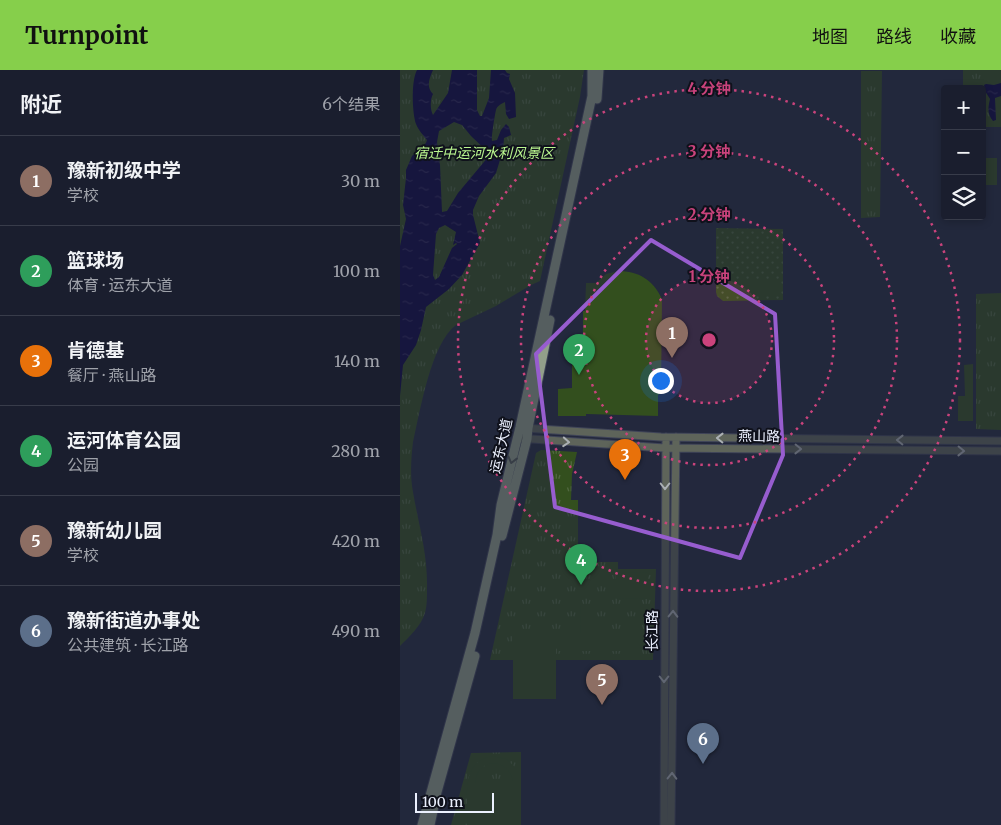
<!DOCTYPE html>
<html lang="zh">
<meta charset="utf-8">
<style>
body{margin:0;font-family:Merriweather,"Noto Sans SC",serif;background:#232736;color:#f1f3f6}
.controls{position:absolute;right:15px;top:15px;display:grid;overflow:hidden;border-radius:5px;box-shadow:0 2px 8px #0003}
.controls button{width:45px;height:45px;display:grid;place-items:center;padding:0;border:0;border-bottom:1px solid #383c4a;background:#1a1e2e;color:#f1f3f6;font:25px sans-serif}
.scale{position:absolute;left:15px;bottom:12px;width:79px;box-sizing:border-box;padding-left:5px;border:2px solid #ebf0fe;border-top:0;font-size:14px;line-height:18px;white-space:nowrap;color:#ebf0fe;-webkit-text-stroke:4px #0f111b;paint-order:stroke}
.you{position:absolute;left:260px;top:310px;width:18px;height:18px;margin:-12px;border:4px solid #fff;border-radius:50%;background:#1a73e8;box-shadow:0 0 0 8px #1a73e833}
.badge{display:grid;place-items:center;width:32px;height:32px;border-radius:50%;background:#86cf4b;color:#fff;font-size:16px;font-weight:700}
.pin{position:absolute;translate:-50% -41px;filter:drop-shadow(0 1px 2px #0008)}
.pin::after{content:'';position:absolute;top:26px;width:18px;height:15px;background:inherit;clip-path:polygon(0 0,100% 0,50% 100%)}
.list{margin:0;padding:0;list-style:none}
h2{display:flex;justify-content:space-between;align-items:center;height:65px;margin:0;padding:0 20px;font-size:21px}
h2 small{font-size:16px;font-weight:400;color:#9fa2aa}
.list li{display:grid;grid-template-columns:32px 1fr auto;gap:15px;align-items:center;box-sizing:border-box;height:90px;padding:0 20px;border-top:1px solid #383c4a}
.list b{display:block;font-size:19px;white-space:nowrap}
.list p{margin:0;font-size:16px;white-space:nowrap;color:#9fa2aa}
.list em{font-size:16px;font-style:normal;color:#9fa2aa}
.icon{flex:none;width:28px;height:28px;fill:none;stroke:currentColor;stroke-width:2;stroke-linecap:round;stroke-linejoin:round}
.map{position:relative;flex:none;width:601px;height:755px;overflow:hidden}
header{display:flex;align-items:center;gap:30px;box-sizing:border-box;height:70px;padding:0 25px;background:#86cf4b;color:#111}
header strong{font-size:24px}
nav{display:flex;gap:28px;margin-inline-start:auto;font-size:18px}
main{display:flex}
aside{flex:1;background:#1a1e2e}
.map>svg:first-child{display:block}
.grass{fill:url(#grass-dots)}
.park{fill:url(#park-tufts)}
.pitch{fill:#334f1e;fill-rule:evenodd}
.water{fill:url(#water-ripples);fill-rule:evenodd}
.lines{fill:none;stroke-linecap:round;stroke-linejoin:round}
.minor-casing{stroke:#3f4458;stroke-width:9}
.major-casing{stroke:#3f4458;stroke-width:11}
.minor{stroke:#5e645a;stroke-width:7}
.major{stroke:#929f8a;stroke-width:9}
.oneway{stroke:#acb1b4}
.oneway2{stroke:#505852}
.marked{fill:none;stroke:#975dcf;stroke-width:4;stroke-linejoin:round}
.ring{fill:none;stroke:#ca437c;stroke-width:2.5;stroke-dasharray:2.5 5}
.labels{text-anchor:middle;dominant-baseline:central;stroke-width:4;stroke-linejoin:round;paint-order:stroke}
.park-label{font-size:14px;font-style:italic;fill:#baf790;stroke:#0f111b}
.street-label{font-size:14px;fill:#ebf0fe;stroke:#0f111b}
.centre{fill:#ca437c;stroke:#0f111b;stroke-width:2.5}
.ring-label{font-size:15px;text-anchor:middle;font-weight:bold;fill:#ca437c;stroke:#0f111b;stroke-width:4;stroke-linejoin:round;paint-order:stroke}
</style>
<header>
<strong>Turnpoint</strong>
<nav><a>地图</a><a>路线</a><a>收藏</a></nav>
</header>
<main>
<aside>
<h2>附近<small>6个结果</small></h2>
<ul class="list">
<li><span class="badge" style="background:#8d6e63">1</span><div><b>豫新初级中学</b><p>学校</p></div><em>30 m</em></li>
<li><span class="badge" style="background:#2e9e5b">2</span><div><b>篮球场</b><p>体育 · 运东大道</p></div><em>100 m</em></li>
<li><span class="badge" style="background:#e8710a">3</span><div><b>肯德基</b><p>餐厅 · 燕山路</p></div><em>140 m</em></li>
<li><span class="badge" style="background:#2e9e5b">4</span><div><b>运河体育公园</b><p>公园</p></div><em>280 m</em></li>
<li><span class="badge" style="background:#8d6e63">5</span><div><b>豫新幼儿园</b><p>学校</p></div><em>420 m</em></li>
<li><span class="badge" style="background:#5c6f8a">6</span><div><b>豫新街道办事处</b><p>公共建筑 · 长江路</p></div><em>490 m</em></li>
</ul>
</aside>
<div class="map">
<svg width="601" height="755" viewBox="0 0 601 755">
<defs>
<pattern id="grass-dots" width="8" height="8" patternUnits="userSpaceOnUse" patternTransform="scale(1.25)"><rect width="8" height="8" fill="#334f1e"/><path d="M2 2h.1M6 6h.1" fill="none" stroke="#516940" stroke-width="1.8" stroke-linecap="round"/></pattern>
<pattern id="park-tufts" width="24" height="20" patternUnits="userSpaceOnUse" patternTransform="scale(1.25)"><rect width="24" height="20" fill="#334f1e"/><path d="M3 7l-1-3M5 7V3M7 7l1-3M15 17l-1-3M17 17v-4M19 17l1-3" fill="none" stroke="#516940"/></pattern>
<pattern id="water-ripples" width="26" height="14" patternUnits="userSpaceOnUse" patternTransform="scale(1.25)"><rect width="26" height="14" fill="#080040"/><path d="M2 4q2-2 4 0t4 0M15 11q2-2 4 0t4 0" fill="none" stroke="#2c265d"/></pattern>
</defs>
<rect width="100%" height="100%" fill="#23283d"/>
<path class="grass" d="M316 158 383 159V230L323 231 317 226 316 222Z"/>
<path class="park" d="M0 0H184L180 27 140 211 131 215 96 236 56 255C31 273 20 342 13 372 11 389 10 406 13 422 19 457 28 484 27 520 27 527 27 536 25 543 21 556 9 567 0 576Z
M563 0H601V57H582V19H563Z
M461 1H482L480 147 461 148Z
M601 223V360L576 359V224Z
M141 380 177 382 172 404 171 430H178V492H218V499H256L253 590H156V629H113V590H90L136 383Z
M121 682V755H51L71 683Z"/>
<path class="pitch" d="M582 88H597V115H582Z
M91 166H104V194H91Z
M218 201C239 201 253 210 262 229L261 323 258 325V346L186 344V346H158V319L172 318V291H183V241H185L186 213H196L206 204Z
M325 211H381V226H325Z
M573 294V351H558V326H565L564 295Z
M216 502 247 503V529L216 528Z
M181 536H197V563H242V587H227V581H158V563H180Z
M113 563H156V629H113Z
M93 686 106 689 116 698H121V755H68C68 729 59 691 93 686ZM91 693C103 693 112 700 113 713H75C76 702 81 696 91 693Z"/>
<path class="water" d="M17 0H33C29 9 26 17 33 24 30 29 30 40 33 45L48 23 52 0H77V40L80 46H82L89 28 91 0H105L107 3 110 4 109 9 115 23 116 47 109 49 106 44 105 32C101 34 97 36 96 40 95 44 91 68 92 71L97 70 101 60 106 54 109 57 111 65 104 68 103 80 96 103 79 126 73 140V145L80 173 62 205 49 219 26 237 21 260 16 275 3 295 0 326V176L6 149 3 135 6 108V100L12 86 26 73 27 70C23 65 19 61 16 54 12 42 11 11 17 0ZM54 52 62 55 71 66 89 83V86L58 123 47 141 42 142 40 95 37 72 39 61ZM45 155 56 162 53 175 56 173 57 174 52 178 39 207 35 210 33 205 36 164 39 158Z
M601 13V26L595 28 596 50 593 51C587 44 588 38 590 29L585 21 584 15 586 14 594 15Z"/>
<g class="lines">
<g class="minor-casing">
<path id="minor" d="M124 358 261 367 601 371
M117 368 265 378 601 381
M264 755 266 367
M271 755 276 367"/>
</g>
<g class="major-casing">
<path id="major" d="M197 29 199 0
M102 466 127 369 128 358 150 250
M22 755 75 563 97 465 101 435 120 357 192 26V0
M30 755 37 722 75 586"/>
</g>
<use href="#minor" class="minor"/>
<use href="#major" class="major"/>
</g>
<defs><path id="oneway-chevron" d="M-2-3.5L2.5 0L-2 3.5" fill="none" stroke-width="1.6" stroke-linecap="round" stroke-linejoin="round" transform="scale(1.25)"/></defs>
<g class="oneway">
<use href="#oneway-chevron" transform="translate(320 368) rotate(-179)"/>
<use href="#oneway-chevron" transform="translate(500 370) rotate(-179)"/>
<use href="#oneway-chevron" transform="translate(166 372) rotate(4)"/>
<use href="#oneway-chevron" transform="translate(398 379) rotate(1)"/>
<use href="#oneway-chevron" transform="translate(561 381) rotate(1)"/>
<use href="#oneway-chevron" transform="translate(265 416) rotate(90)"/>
<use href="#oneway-chevron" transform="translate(273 544) rotate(-89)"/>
<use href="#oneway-chevron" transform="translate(264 609) rotate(90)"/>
<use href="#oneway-chevron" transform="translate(272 706) rotate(-89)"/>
</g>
<use class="oneway2" href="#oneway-chevron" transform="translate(112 390) rotate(104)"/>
<path d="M0 0H601V755H0ZM251 170 375 244 383 385 340 488 155 437 136 284Z" fill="#23283d" fill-opacity=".55" fill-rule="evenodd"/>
<path class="marked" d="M251 170 375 244 383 385 340 488 155 437 136 284Z"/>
<circle cx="309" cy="270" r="63" fill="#ca437c" fill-opacity=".12"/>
<g class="ring">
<circle cx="309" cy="270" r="63"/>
<circle cx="309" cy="270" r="125"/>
<circle cx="309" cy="270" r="188"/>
<circle cx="309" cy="270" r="251"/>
</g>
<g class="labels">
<g class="park-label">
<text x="84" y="83">宿迁中运河水利风景区</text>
</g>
<g class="street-label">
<text transform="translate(359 366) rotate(1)">燕山路</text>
<text transform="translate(101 376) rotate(-77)">运东大道</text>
<text transform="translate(252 561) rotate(-90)">长江路</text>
</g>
</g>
<circle cx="309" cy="270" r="8" class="centre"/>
<g class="ring-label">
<text x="309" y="24">4 分钟</text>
<text x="309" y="87">3 分钟</text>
<text x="309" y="150">2 分钟</text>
<text x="309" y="212">1 分钟</text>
</g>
</svg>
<div class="controls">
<button>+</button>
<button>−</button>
<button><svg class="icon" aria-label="layers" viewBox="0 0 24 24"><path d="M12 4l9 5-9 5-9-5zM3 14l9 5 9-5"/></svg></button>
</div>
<div class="scale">100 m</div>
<div class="you"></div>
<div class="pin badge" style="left:272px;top:288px;background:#8d6e63">1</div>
<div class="pin badge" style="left:179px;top:305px;background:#2e9e5b">2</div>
<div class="pin badge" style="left:225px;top:410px;background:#e8710a">3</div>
<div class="pin badge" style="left:181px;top:515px;background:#2e9e5b">4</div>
<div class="pin badge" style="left:202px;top:635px;background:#8d6e63">5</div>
<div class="pin badge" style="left:303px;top:694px;background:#5c6f8a">6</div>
</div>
</main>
